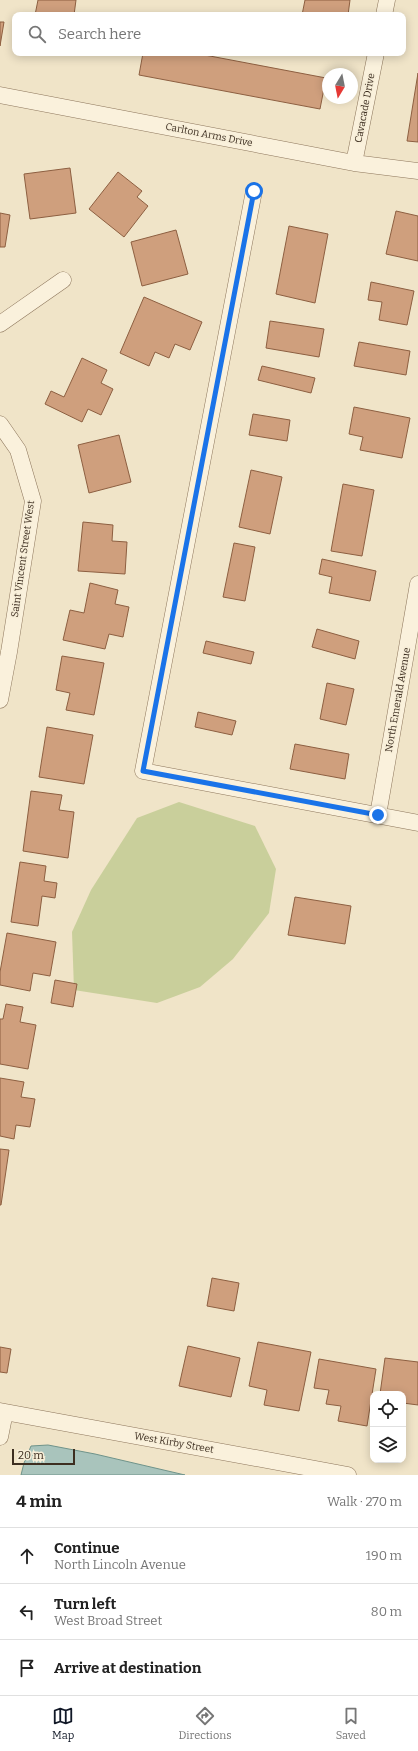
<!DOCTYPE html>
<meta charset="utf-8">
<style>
body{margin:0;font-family:Bitter,serif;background:#f6f6f6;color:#222}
.controls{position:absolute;right:12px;bottom:12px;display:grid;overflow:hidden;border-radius:8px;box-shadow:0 2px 10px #0003}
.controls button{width:36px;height:36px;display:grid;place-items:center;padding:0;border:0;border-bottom:1px solid #e0e0e0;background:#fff;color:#222;font:20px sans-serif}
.compass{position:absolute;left:322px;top:68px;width:36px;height:36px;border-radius:50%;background:#fff;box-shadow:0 2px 10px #0003;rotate:190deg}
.scale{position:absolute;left:12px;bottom:10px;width:63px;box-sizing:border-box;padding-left:4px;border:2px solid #3d2e20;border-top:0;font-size:11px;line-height:14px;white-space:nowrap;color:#3d2e20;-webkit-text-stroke:3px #f7eed8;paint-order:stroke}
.stop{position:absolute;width:12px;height:12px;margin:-9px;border:3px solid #1a73e8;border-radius:50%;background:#fff}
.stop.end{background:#1a73e8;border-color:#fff;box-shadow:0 1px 4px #0008}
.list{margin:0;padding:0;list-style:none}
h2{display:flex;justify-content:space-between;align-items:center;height:52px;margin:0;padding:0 16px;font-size:17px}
h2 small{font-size:13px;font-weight:400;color:#767676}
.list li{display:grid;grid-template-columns:26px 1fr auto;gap:12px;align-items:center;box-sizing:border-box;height:56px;padding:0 16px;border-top:1px solid #e0e0e0}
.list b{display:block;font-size:15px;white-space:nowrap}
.list p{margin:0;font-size:13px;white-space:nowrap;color:#767676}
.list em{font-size:13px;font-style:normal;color:#767676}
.icon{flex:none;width:22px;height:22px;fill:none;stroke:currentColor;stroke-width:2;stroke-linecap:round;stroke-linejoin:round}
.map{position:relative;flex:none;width:418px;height:1475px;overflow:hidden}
.search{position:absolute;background:#fff;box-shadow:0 2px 10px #0003;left:12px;right:12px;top:12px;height:44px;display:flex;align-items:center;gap:10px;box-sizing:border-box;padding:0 14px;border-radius:8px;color:#767676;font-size:15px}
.sheet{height:220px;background:#fff}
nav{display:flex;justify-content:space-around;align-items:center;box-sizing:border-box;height:56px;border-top:1px solid #e0e0e0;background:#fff;font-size:11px;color:#767676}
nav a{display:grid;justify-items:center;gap:2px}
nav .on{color:#111827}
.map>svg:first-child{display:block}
.green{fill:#c9cf9b}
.water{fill:#a9c4bc;stroke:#6f938a}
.building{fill:#cf9f7d;stroke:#8d5f41}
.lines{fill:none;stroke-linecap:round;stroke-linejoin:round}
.minor-casing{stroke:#8d765c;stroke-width:17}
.minor{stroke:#faf1dc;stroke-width:16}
.route{stroke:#1a73e8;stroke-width:5}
.labels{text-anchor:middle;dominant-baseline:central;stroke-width:3;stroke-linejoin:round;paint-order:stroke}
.street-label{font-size:10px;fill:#3d2e20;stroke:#f7eed8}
</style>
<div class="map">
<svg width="418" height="1475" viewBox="0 0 418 1475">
<rect width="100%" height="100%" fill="#f0e4c8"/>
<path class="green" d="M179 802 255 826 276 869 269 913 233 959 200 987 157 1003 74 990 72 932 91 890 137 818Z"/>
<path class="water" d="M48 1445 95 1454 185 1475H21L24 1463 31 1446Z"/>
<path class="building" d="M38 0H76L74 15H35Z
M305 0H350L348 15H302Z
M0 22H4L0 46Z
M143 53H194L326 78 320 109 139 75Z
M418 73V142L407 141Z
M70 168 76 213 30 219 24 174Z
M118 172 142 191 137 197 148 206 124 237 89 209Z
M396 211 418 216V261L386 254Z
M0 213 10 215 5 247H0Z
M289 226 328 234 315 303 276 294Z
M176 230 188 274 142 286 131 242Z
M371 282 414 291 407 325 379 320 382 302 368 300Z
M144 297 202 322 190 350 175 344 169 358 155 352 149 366 120 353Z
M270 321 324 329 319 357 266 348Z
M359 342 410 351 406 375 354 366Z
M82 358 107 370 101 383 113 389 101 415 88 409 82 422 45 404 51 391 64 397Z
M262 366 315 378 311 393 258 380Z
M354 407 410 418 402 458 360 450 363 437 349 434Z
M253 414 290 420 287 441 249 435Z
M119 435 131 482 89 493 78 445Z
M251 470 282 477 270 534 239 527Z
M343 484 374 490 362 556 331 551Z
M83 522 113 525 112 541 127 542 125 574 78 571Z
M234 543 255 547 245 601 223 597Z
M322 559 376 571 370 601 329 593 332 577 319 574Z
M90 583 118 590 115 604 129 607 123 637 109 634 105 649 63 640 70 610 84 613Z
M317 629 359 641 355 659 312 647Z
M206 641 254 652 251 664 203 653Z
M62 656 104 663 94 715 66 710 70 693 56 690Z
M327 683 354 689 346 725 320 719Z
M198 712 236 721 232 735 195 727Z
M47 727 93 735 84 784 39 777Z
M295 744 349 754 345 779 290 769Z
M31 791 62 795 59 810 74 812 68 858 23 851Z
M20 862 46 866 44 881 57 883 55 898 42 896 38 926 11 922Z
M295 897 351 906 345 944 288 935Z
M7 933 56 942 50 976 33 973 30 991 0 985V972Z
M55 980 77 984 73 1007 51 1003Z
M6 1004 23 1007 20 1022 36 1025 28 1069 0 1064V1019H3Z
M0 1078 24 1082 21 1097 35 1099 30 1127 16 1125 14 1139 0 1136Z
M0 1149 9 1150 1 1205H0Z
M212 1278 239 1283 234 1311 207 1306Z
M258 1342 311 1352 299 1411 264 1405 267 1390 249 1386Z
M188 1346 240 1358 231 1397 179 1386Z
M0 1347 11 1349 7 1373 0 1372Z
M385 1358 418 1362V1405L403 1403V1394H380Z
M319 1359 376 1369 367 1426 338 1421 341 1406 326 1404 329 1390 314 1388Z"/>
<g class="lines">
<g class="minor-casing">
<path id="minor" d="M384 15 387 0
M0 95 354 163 418 171
M354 163 376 53
M254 191 143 771 418 823
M0 324 63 280
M0 424 18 450 33 501 9 652 0 700
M378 815 418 584
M0 1411 348 1475
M0 1437 5 1412"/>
</g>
<use href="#minor" class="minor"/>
</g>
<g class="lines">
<path class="route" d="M254 191 143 771 378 815"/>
</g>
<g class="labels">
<g class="street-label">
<text transform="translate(365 108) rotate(-79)">Cavacade Drive</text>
<text transform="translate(209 135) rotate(11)">Carlton Arms Drive</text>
<text transform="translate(23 559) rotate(-82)">Saint Vincent Street West</text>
<text transform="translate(398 700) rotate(-80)">North Emerald Avenue</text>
<text transform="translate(174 1443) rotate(10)">West Kirby Street</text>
</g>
</g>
</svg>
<div class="controls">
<button><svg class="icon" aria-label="locate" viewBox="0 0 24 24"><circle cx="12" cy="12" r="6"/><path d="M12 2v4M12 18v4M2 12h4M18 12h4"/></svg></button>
<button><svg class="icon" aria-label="layers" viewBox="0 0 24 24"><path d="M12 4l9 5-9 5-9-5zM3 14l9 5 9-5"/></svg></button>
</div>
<svg class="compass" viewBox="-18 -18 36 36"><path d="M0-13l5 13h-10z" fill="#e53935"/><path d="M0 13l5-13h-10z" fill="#767676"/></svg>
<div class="scale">20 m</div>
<div class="stop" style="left:254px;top:191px"></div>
<div class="stop end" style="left:378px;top:815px"></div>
<div class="search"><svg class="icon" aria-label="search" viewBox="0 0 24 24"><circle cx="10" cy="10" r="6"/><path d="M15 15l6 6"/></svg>Search here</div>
</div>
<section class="sheet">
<h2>4 min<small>Walk · 270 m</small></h2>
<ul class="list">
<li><svg class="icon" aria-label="ahead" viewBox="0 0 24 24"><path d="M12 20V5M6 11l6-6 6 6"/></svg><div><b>Continue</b><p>North Lincoln Avenue</p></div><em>190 m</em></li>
<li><svg class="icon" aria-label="left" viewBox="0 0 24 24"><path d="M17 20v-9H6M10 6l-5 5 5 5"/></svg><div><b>Turn left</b><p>West Broad Street</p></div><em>80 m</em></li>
<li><svg class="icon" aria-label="arrive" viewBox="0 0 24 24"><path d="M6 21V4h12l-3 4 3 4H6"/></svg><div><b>Arrive at destination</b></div></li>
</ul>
</section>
<nav>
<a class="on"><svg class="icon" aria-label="map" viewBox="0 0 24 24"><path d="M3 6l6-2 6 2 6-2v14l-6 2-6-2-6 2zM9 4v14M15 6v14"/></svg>Map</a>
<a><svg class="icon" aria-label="directions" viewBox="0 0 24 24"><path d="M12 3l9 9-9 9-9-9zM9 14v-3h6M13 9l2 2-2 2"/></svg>Directions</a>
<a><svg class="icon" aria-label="saved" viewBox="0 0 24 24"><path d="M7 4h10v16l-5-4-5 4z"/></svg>Saved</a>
</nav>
